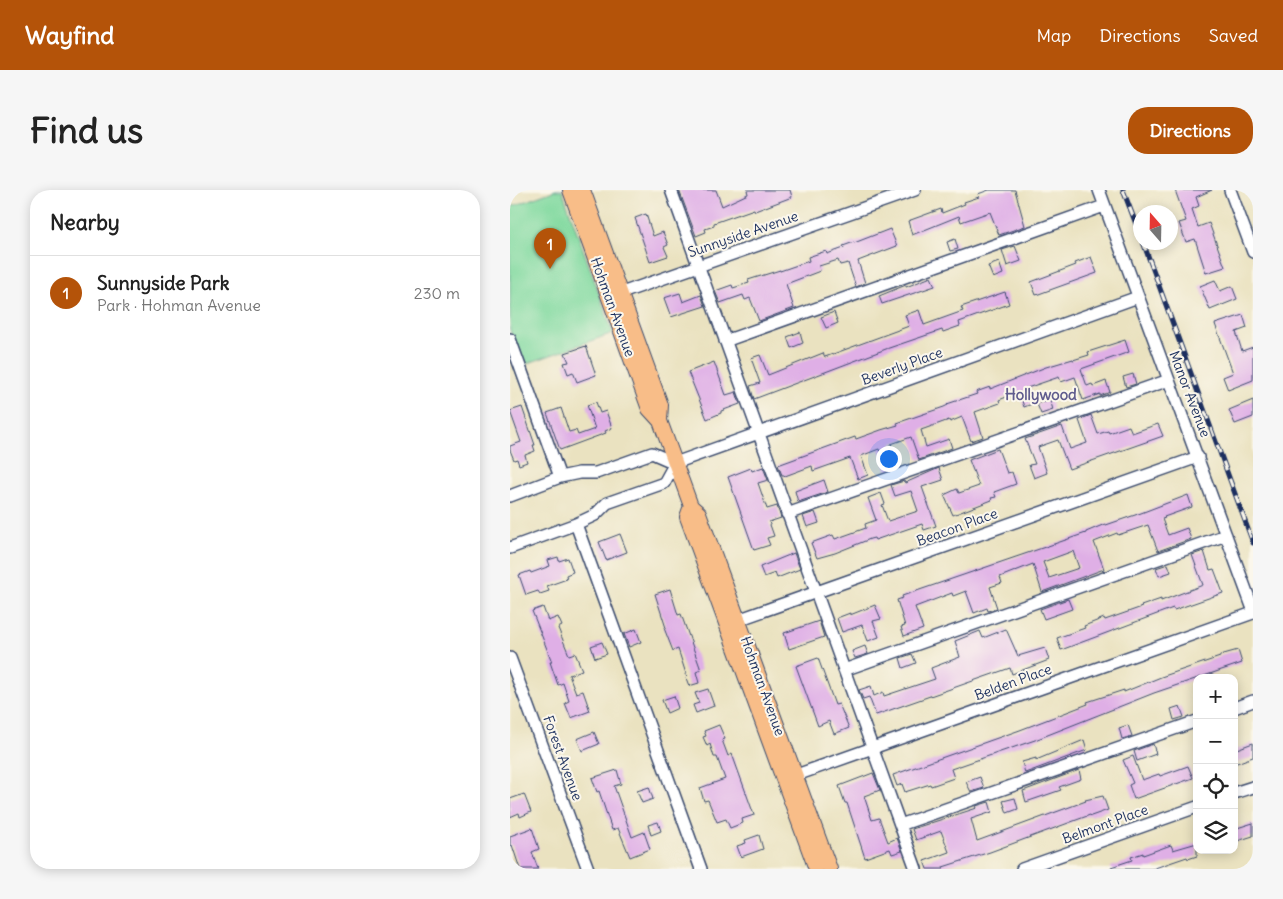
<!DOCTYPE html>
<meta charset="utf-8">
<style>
body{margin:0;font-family:Delius,sans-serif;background:#f6f6f6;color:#222}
.controls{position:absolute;right:15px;bottom:15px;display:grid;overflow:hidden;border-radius:10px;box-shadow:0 2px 12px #0003}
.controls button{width:45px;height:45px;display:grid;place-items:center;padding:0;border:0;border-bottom:1px solid #e0e0e0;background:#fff;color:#222;font:25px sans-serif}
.compass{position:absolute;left:623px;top:15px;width:45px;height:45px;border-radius:50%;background:#fff;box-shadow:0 2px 12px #0003;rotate:340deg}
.you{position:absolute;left:378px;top:268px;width:18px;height:18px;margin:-12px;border:4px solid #fff;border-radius:50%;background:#1a73e8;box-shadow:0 0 0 8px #1a73e833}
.badge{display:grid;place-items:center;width:32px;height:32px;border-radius:50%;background:#b45309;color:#fff;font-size:16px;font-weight:700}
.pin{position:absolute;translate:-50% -41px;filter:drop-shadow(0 1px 2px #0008)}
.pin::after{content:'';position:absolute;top:26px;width:18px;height:15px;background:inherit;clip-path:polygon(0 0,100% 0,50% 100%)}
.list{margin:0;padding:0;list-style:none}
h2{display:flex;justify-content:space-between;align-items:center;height:65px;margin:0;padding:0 20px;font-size:21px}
h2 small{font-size:16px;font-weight:400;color:#767676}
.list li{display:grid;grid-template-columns:32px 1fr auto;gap:15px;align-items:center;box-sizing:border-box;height:75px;padding:0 20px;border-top:1px solid #e0e0e0}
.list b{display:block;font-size:19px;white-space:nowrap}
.list p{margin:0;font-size:16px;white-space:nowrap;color:#767676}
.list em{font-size:16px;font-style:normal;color:#767676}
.icon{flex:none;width:28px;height:28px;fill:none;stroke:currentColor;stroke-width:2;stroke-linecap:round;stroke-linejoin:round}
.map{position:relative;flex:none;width:743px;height:679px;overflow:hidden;border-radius:20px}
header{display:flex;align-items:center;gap:30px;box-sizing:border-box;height:70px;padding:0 25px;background:#b45309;color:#fff}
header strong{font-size:24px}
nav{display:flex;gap:28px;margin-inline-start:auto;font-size:18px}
.intro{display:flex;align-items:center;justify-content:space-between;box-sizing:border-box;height:120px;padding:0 30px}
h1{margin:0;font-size:35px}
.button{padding:12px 22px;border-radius:20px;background:#b45309;color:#fff;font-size:18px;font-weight:700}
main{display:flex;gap:30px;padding:0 30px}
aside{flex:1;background:#fff;border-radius:20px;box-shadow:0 2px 12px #0003}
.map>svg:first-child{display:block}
.green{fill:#80d99f;stroke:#4e847e}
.building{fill:#dfafe6;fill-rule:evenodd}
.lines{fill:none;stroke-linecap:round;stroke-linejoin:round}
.minor-casing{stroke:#3a4a6d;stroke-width:14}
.major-casing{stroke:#3a4a6d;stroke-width:16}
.minor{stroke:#fff;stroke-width:11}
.major{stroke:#f8bd88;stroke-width:14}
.rail-casing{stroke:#1b2f5e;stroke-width:5}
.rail{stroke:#fbf7ec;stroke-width:3;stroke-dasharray:9;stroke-linecap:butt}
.labels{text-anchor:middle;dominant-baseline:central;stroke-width:4;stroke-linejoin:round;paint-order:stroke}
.street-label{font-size:14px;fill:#1b2f5e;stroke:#fbf7ec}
.neighbourhood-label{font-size:15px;font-weight:bold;fill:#605c8e;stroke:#fbf7ec}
</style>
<header>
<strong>Wayfind</strong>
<nav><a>Map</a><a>Directions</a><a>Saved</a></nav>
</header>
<div class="intro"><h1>Find us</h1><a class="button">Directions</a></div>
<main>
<aside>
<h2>Nearby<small></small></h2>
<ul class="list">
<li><span class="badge">1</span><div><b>Sunnyside Park</b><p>Park · Hohman Avenue</p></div><em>230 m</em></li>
</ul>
</aside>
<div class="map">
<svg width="743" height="679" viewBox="0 0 743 679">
<rect width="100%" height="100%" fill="#fbf7ec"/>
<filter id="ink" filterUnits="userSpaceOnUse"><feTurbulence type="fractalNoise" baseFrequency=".02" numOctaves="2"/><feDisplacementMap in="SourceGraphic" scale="10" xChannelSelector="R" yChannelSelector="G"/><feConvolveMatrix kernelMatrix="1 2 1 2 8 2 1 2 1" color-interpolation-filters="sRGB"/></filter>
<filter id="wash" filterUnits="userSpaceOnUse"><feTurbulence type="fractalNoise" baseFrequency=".0096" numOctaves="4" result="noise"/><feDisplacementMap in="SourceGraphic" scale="20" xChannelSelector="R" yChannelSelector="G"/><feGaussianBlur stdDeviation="1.12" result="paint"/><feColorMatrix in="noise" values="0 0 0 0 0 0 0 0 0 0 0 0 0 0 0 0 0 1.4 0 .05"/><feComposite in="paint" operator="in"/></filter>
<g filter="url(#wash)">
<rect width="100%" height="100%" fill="#eae2c0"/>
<path class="green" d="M46 0H52L103 143 13 175 0 140V17Z"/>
<g id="blocks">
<path class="building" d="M169 0H206L212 16 238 4 237 0H280L282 7 245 21 244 19 204 33V36L195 39 196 42 186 46Z
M479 0H505L515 36 489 45 480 22 451 32 449 26 402 45 398 31 431 19 432 23 455 14 454 12 469 7 468 4Z
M665 0H702L686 7 689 16 682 19 688 37 699 33 715 77 696 83 685 49 676 52 669 33 676 31Z
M136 24 143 46 153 42 158 55 154 57 158 66 140 72 125 28Z
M380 39 387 56 348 71 355 93 346 97 338 73 330 75 328 70 309 76 310 81 276 94 284 118 249 131 240 108 235 110 233 105 210 113 205 101 222 95 223 98 239 93 238 90 270 80V81L299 71 298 67 316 61 317 64 334 58 333 56 344 52V53Z
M445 49 448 59 440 61 437 52Z
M505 56 511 71 497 76 492 60Z
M581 67 587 83 526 105 521 92 566 75 565 73Z
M489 72 493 84 483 88 478 76Z
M421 87 425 96 372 114 369 106 396 95V97Z
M705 90 710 101 722 96 727 109 700 120 690 96Z
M495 102 499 114 449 132 450 136 433 142 432 140 376 159 244 209 240 196 250 193 241 168 250 165 258 185 313 163 315 167 399 136 395 125 409 120 414 135 453 121 451 117Z
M170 103 173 112 191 105 195 116 161 127 154 108Z
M324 122 328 133 316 138 311 127Z
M733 125 737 138 726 142 732 161 743 157V190L718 200 713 187 723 183 705 134Z
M290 142 293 153 281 158 277 147Z
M615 150 619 162 571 179 577 196 582 194 583 196 596 191 600 202 590 206V204L573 210 565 187 551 192 549 187 517 198 522 214 514 217 509 202 489 210 490 213 465 222 473 247 461 251 452 227 440 232 439 230 411 240 416 257 439 249 442 258 409 270 401 247 381 254 389 277 377 281 369 259 351 266 358 285 348 289 340 268 303 281 302 276 275 286 274 285H272L268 275 345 247 346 249 371 240 388 235 387 233 434 217 438 215 437 214 467 204 466 202 480 197V199L536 177 563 169V170L579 165 578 162Z
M76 156 86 185 67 192 63 182 58 184 54 173 59 172 55 163Z
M204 172 216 205 226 202 230 214 211 221V223L197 229 178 182Z
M623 184 626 194 616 197 613 187Z
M540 209 543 220 531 224 527 214Z
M743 210V227L725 234 719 220Z
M86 212 90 223 96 221 102 238 95 241 96 243 50 260 37 223 51 218 59 242 66 240 68 245 85 239 77 215Z
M12 217 25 255H23L25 261 15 265 17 272 9 275 7 269 4 270 0 260V256L11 252 0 221Z
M581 225 588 244 598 241 599 243 619 236 622 243 648 234 653 246 559 279 548 250 528 257 537 283 524 288 519 275 525 274 515 249 552 236 560 259 577 253 569 230Z
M488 259 497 283 502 282 506 294 484 302 486 307 481 308 482 310 443 325 434 305 447 299 449 303 469 296 459 270Z
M253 277 258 290 248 293 257 319 267 316 271 328 259 332 264 346 257 348 260 355 244 360 218 287 241 278 242 281Z
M429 278 433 290 412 297 426 336 414 340 412 334 365 350 364 348 360 349 325 363 307 368 301 353 323 345 325 349 356 338 355 334 366 330 358 308 371 303 375 314 372 315 378 331 408 321 401 301 385 306 381 295 394 291 395 293Z
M314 290 318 302 288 312 285 301Z
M678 305 682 317 654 327 655 328 652 329 658 345 677 338 681 349 648 361 638 335 608 345 607 343 584 352 594 379 532 402 523 374 490 387 492 393 480 397 487 418 478 421 477 418 464 423 456 401 443 406 442 403 405 417 413 439 394 446 391 437 395 436 387 410 393 408 392 406 576 343V342L595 334 596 335 631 323ZM563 361 569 378 539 388 533 372Z
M305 322 309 333 297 337 293 326Z
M110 344 117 362 96 370 89 352Z
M694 361 700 380 704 379 713 403 664 420 663 418 551 460 547 448 575 438 574 436 594 428 595 430 632 417 631 416 651 409V411L693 395 682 365Z
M284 363 290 379 267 388 265 383 254 387 250 377Z
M48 367 49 371 58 368 63 382 56 385 57 389 37 396 39 401 30 404 28 401 16 405 9 385 20 381 21 383 40 376 38 370Z
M658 374 661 382 649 386 646 378Z
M160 399 168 425 171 424 191 480 186 482 189 493 179 496 176 488 177 487 168 459 163 461 154 438H156L145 404Z
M558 409 562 419 534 429 530 419Z
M365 415 371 429 363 431 369 447 358 451 352 435 332 442 327 428 340 423V425Z
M33 417 38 431 48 427 52 436 48 438 59 465 65 463 72 480 59 485 66 503 73 501 80 521 61 528 55 513 59 511 53 493 48 495 40 472H42L22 421Z
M309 431 314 447 279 459 274 443Z
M126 439 131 452 119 457 114 444Z
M496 439 508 466 535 458 539 470 502 484 500 478 366 525 359 507 353 509 349 500 361 496 364 506 373 502 374 506 425 489 421 478 450 467 445 451 470 441 473 448Z
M92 452 97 464 85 468 81 456Z
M355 456 358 464 345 468 342 461Z
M728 460 732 473 644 503 525 550 441 579 444 588 421 596 420 594 395 602 392 594 387 596 383 585 510 540 578 514 577 512 614 500V502L651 487 710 467V465Z
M402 464 406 473 393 478 390 468Z
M308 468 325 515 329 514 339 538 324 544 319 531 308 536 286 476Z
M198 499 204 516 186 523 183 515 189 513 185 503Z
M164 506 168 518 157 523 152 510Z
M670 516 674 527 664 530 661 519Z
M209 535 215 549 212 550 218 566 222 564 244 625 232 629 233 633 220 638 216 629 207 632 198 610 194 611 190 598 215 589 207 567H204L200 554 197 556 193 547 196 546 194 541Z
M618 535 622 546 612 549 609 538Z
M84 542 89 554 72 561 67 549Z
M574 550 577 560 515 583 512 572 526 568V570Z
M743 553V567L724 574V560Z
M643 554 646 564 627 571 624 561Z
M623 566 632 590 649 584 650 586 678 576 683 588 624 609 619 595 623 593 613 570Z
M107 580 111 594 104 596 122 647 134 642 140 659 120 667 108 638 102 640 89 601 87 602 82 588Z
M569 580 571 589 549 597 551 600 516 612 513 601Z
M363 583 370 600 354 606 362 630 369 628 378 652 387 648 392 661 382 664 380 659 355 668 337 613H335L329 596Z
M470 587 474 598 461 602 456 592Z
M139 597 143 609 132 613 127 601Z
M14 604 21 622 10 627 9 623 0 627V609Z
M593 606 598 620 581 626 580 625 480 662 433 677 434 679H417L414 671 439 662 431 641 406 650 402 639 467 618 466 616 479 612 482 622 461 629 467 651 576 611 575 610Z
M505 608 508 619 497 623 493 611Z
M148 632 151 641 141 645 138 635Z
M743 633V646L724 652V639Z
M22 638 29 659 22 662 28 679H10L2 655 0 656V646Z
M249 645 253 659 231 667 227 656 236 653 235 650Z
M687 653V666L678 669 677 667 642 679H601V677L622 670 621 667 633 663V665L661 655 663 660Z"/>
</g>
</g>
<g filter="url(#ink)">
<use href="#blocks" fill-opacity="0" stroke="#3a4a6d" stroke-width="1"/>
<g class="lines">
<g class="minor-casing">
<path id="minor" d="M161 0 406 679
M589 0 743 419
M720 0 743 62
M103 106 405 0
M0 149 50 287
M215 151 594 16
M0 306 50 287 69 283H86L142 263 165 273
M277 324 659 190
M66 334 191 679
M0 358 66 334 85 325 97 313 154 293 165 273 628 107
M222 432 688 267
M0 468 78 679
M334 480 716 345
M724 518 743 511
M278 588 743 423
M724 603 743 597
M390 635 687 531
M512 679 687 617"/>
</g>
<g class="major-casing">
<path id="major" d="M60 0 139 219 150 231 181 316 189 323 320 679
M73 0 151 215 150 231
M181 316 177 327 306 679"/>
</g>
<use href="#minor" class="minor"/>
<use href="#major" class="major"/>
<g class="rail-casing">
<path id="rail" d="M613 0 631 47
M633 52 743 353"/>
</g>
<use href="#rail" class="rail"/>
</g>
</g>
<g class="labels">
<g class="street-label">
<text transform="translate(233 44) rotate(-19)">Sunnyside Avenue</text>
<text transform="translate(103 117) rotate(70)">Hohman Avenue</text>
<text transform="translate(392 176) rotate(-20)">Beverly Place</text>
<text transform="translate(680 204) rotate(69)">Manor Avenue</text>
<text transform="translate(447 337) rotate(-20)">Beacon Place</text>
<text transform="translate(503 492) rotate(-20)">Belden Place</text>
<text transform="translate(253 496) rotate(70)">Hohman Avenue</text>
<text transform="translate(53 568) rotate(70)">Forest Avenue</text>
<text transform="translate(595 634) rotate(-20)">Belmont Place</text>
</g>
<g class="neighbourhood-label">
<text x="531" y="204">Hollywood</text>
</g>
</g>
</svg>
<div class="controls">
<button>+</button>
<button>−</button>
<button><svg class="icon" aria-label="locate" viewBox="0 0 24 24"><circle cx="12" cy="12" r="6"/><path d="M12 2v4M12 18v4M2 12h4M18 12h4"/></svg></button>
<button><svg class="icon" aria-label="layers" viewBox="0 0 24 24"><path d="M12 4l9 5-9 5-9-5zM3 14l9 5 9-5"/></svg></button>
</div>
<svg class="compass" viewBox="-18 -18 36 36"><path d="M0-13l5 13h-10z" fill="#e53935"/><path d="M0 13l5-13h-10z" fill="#767676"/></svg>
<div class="you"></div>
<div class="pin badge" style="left:40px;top:79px">1</div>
</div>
</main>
